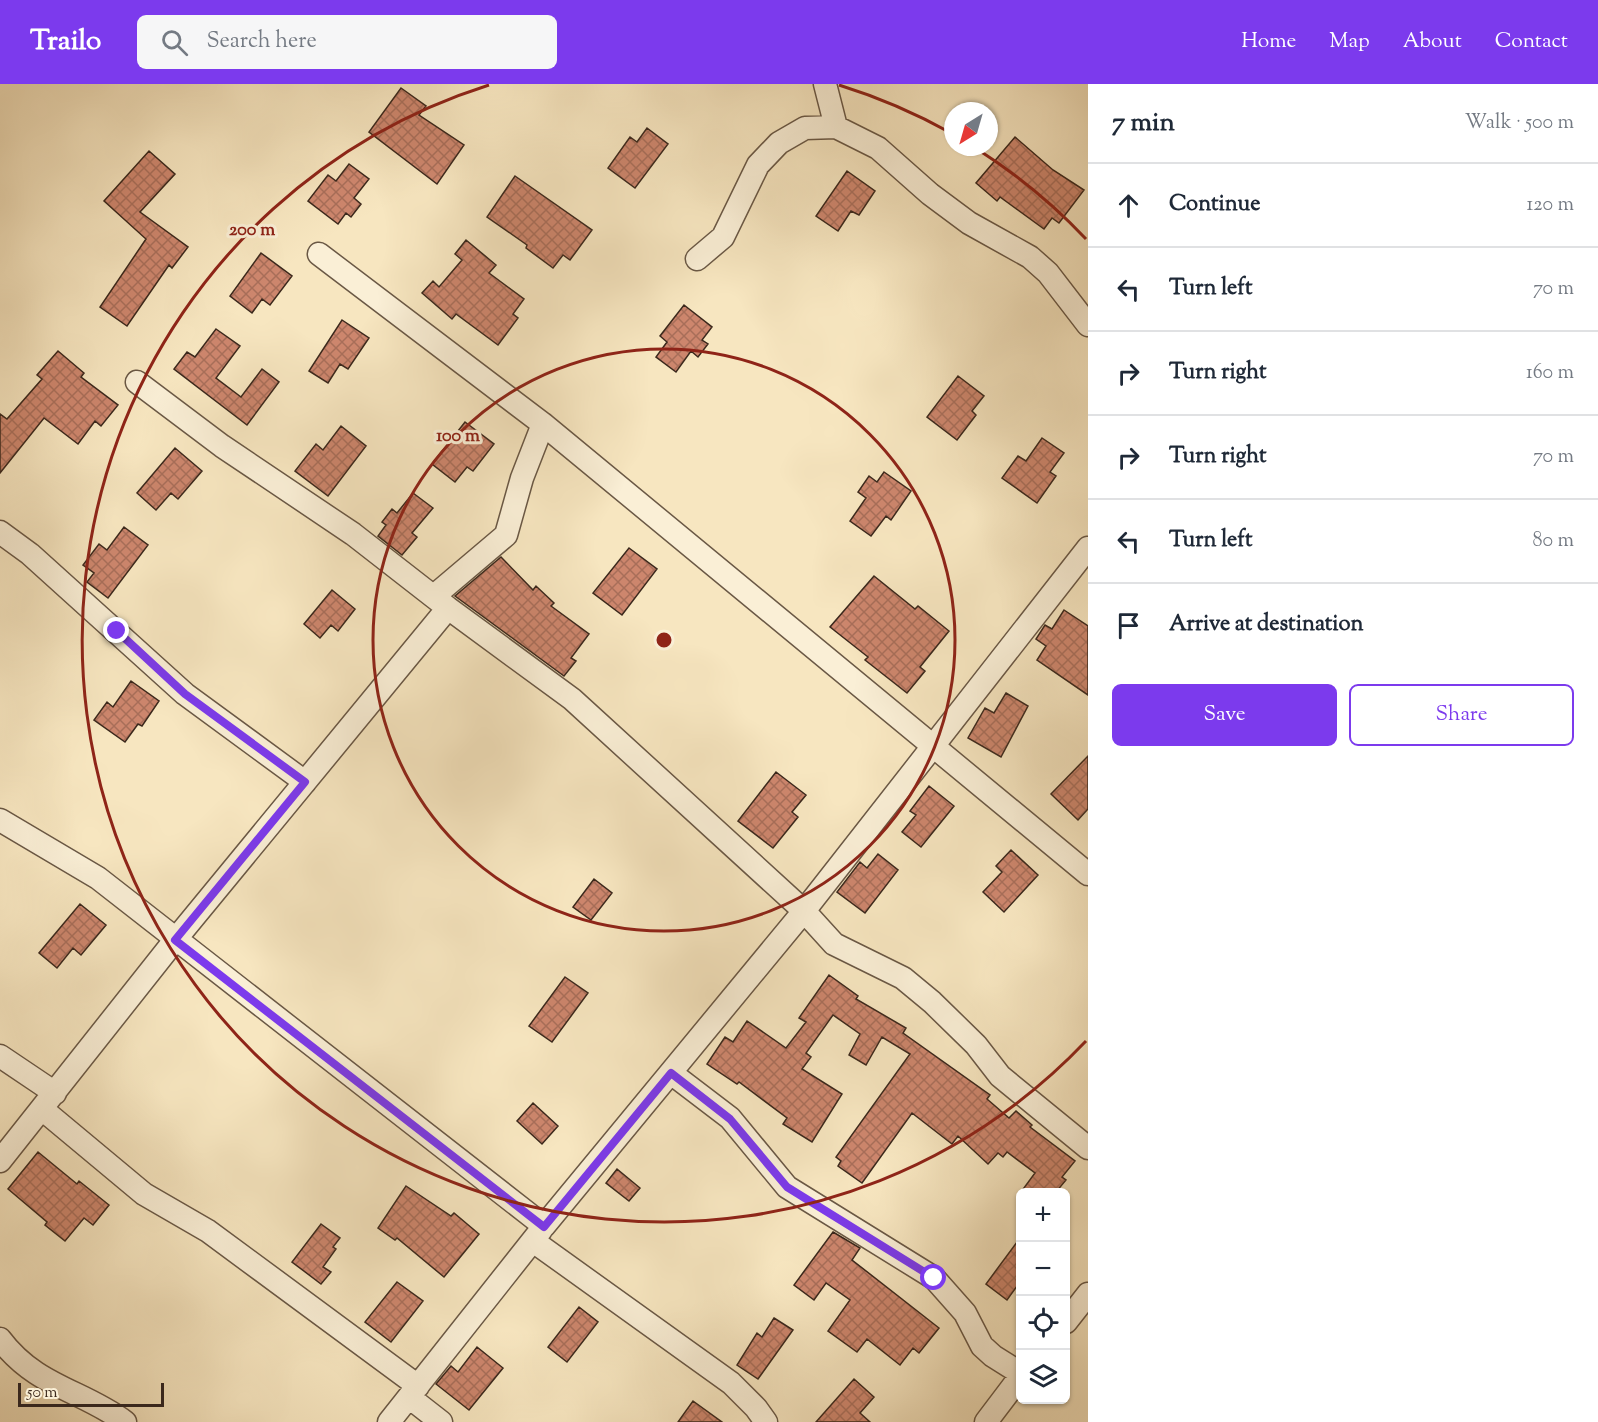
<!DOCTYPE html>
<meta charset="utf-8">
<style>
body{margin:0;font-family:"Sorts Mill Goudy",serif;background:#f6f6f7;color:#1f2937}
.controls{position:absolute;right:18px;bottom:18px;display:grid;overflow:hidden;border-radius:9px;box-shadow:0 2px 4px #0004}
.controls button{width:54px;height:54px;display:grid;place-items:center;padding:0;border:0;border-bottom:2px solid #e0e1e3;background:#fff;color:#1f2937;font:30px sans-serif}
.compass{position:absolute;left:944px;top:18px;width:54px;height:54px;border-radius:50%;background:#fff;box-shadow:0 2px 4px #0004;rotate:217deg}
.scale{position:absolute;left:18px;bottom:15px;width:146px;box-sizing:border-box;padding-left:6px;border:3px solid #3b281c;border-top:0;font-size:16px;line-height:21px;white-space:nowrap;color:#3b281c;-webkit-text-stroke:4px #faefd6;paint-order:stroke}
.stop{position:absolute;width:18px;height:18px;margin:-14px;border:4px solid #7c3aed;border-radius:50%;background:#fff}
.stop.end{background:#7c3aed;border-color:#fff;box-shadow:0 2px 6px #0008}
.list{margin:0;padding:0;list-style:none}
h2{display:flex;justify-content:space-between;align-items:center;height:78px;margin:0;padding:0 24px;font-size:26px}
h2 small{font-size:20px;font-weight:400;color:#747a83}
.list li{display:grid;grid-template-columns:39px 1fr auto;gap:18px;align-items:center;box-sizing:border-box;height:84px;padding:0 24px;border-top:2px solid #e0e1e3}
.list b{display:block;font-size:22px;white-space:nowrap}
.list em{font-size:20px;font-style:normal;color:#747a83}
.actions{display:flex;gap:12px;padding:18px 24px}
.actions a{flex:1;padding:14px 0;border:2px solid #7c3aed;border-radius:9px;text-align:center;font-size:21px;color:#7c3aed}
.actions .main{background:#7c3aed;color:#fff}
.icon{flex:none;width:33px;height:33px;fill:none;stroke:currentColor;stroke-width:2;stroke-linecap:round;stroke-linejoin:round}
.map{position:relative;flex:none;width:1088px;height:1338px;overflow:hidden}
header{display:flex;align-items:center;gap:36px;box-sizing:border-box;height:84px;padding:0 30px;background:#7c3aed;color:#fff}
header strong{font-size:28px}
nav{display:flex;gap:33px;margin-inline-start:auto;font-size:21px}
.search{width:420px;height:54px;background:#f6f6f7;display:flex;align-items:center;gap:15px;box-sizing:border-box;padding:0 21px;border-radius:9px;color:#747a83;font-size:22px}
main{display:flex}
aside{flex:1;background:#fff}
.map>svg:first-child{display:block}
.building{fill:url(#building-cross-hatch);stroke:#3b281c;stroke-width:1.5}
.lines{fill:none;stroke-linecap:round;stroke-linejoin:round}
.minor-casing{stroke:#6a5845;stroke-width:25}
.minor{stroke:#faefd6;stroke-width:22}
.route{stroke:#7c3aed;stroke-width:8}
.ring{fill:none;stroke:#8f2418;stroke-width:3}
.centre{fill:#8f2418;stroke:#faefd6;stroke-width:3}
.ring-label{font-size:18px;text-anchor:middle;font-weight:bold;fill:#8f2418;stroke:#faefd6;stroke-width:6;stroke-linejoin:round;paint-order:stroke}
</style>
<header>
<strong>Trailo</strong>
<div class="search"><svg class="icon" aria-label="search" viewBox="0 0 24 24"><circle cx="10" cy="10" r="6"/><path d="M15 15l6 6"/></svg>Search here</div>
<nav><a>Home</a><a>Map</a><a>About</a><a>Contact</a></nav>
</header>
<main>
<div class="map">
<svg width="1088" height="1338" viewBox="0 0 1088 1338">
<defs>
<pattern id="building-cross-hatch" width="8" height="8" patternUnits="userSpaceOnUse" patternTransform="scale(1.5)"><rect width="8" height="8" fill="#cd866d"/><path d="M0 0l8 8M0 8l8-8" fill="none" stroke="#a86e59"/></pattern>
</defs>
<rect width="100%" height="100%" fill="#f7e6c0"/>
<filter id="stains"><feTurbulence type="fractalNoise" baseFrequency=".00333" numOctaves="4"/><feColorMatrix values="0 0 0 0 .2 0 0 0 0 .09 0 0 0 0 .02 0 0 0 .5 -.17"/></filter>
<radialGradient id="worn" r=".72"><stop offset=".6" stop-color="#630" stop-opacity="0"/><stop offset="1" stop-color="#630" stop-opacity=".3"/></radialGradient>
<path class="building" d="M401 4 426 22 419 31 464 61 437 100 369 48Z
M647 44 668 60 635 104 608 84 630 53 637 58Z
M1015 53 1053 86 1084 106 1059 139 1052 134 1044 145 1000 113 997 117 976 99Z
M149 67 175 90 140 128 188 163 172 184 169 181 127 242 100 223 146 155 104 117Z
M349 80 369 95 354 114 361 120 351 133 346 129 338 140 308 117 328 91 336 97Z
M847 87 875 107 859 131 851 127 838 147 816 132Z
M515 92 592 146 570 176 563 171 553 184 526 164 527 161 487 133Z
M466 156 496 181 489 189 524 215 513 230 518 234 498 261 456 230 452 235 422 209 433 197 439 203 462 176 455 170Z
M261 169 292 192 270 221 262 215 252 229 230 212Z
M684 221 712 243 702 256 708 260 698 273 691 267 676 288 656 273 667 258 660 252Z
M342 236 369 254 348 285 340 280 328 299 309 287Z
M216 245 240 262 216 294 241 313 262 285 279 298 247 341 174 285 187 268 195 273Z
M58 267 84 289 81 293 118 321 101 342 95 337 78 360 44 334 0 389V330L7 335 42 295 37 291Z
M958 292 984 312 972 327 976 331 957 356 927 333Z
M465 338 494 360 473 387 467 383 455 398 432 380Z
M341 342 366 362 328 412 295 387 316 360 323 366Z
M1042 354 1064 369 1050 388 1056 392 1037 419 1002 394 1018 372 1026 377Z
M175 364 202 387 178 415 171 409 156 426 137 409Z
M884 388 911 407 891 436 886 432 871 452 850 437 866 414 858 408 869 392 877 398Z
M413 409 433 424 412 449 417 453 402 471 378 452 386 441 382 438 392 425 397 429Z
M124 443 148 461 108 514 87 498 94 489 83 481 99 460 107 466Z
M629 464 657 485 622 531 593 509Z
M501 473 533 506 536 502 554 519 551 522 589 550 571 574 576 577 564 592 455 512Z
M874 492 915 525 918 522 949 547 920 583 925 587 907 609 865 576 868 573 830 543Z
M332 506 355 525 338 547 331 541 320 554 304 540Z
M1064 526 1088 542V611L1037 576 1046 562 1036 555 1045 541 1052 545Z
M131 597 159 617 142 642 138 640 125 658 94 636 107 618 113 623Z
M1006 609 1028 622 1001 673 968 654 985 624 994 629Z
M1088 672V725L1078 736 1051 710Z
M776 688 806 711 792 728 798 733 773 764 738 737Z
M929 702 954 722 921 763 902 748 916 731 910 727Z
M1011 766 1038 791 1004 828 983 808 1002 788 996 782Z
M878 770 898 786 865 829 837 808 860 778 867 784Z
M594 795 612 809 591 836 573 823Z
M80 820 106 841 81 871 73 864 57 884 39 869Z
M829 891 858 912 856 915 906 944 903 949 990 1011 987 1015 1009 1034 1016 1027 1032 1041 1030 1043 1075 1077 1062 1093 1066 1096 1056 1108H1021L1035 1089 1007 1068 1003 1073 998 1069 988 1080 958 1052 952 1060 912 1029 862 1099 838 1082 841 1077 836 1073 910 970 882 953 866 981 849 971 860 950 833 931 806 969 811 973 802 985 842 1010 812 1058 783 1040 787 1034 739 998 737 1000 707 980 725 953 733 958 747 937 786 964 806 938 799 934Z
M565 893 588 909 552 958 529 942Z
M533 1019 558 1042 542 1060 517 1037Z
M38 1068 77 1100 79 1097 109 1121 93 1141 84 1134 65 1157 45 1141 47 1138 8 1105Z
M617 1085 640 1104 629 1117 606 1099Z
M406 1102 451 1132 454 1129 479 1150 444 1193 397 1154 395 1156 378 1144Z
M321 1140 340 1154 333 1163 336 1165 323 1183 331 1188 321 1200 292 1178Z
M833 1148 860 1164 852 1176 939 1244 919 1269 913 1264 900 1281 867 1255 857 1268 828 1247 850 1216 826 1199 814 1216 794 1201Z
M1020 1154V1198L1007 1216 986 1200Z
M397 1198 423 1217 391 1258 365 1238Z
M579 1223 598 1238 567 1278 548 1263Z
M774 1234 793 1246 758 1295 737 1281 757 1249 762 1253Z
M477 1263 503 1284 469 1326 436 1300 451 1282 458 1288Z
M854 1295 874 1313 860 1329 870 1338H816Z
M693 1317 722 1338H678Z"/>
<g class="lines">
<g class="minor-casing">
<path id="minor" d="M825 0 836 43
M319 170 543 340 1088 790
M697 175 723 153 758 81 779 59 805 44 836 43 878 64 930 110 969 139 1030 173 1048 189 1088 241
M137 298 222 362 353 450 448 524 572 615 804 827 834 860 903 894 932 918 976 961 1000 992 1088 1064
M0 448 30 470 185 610 305 698
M434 512 506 451 522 394 543 340
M0 736 98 794 544 1142 804 827 1088 464
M0 972 55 1009
M671 989 730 1034 787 1103 934 1194 965 1229 982 1262 993 1272 1020 1289
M42 1025 144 1110 208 1147 418 1302
M0 1077 175 856 448 524
M533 1157 731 1299 756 1324 766 1338
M1066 1238 1088 1210
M0 1255C36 1303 82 1306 125 1338
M409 1313 441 1338
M389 1338 541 1146
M986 1338 1020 1293"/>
</g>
<use href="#minor" class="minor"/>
</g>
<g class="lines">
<path class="route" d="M117 547 185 610 305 698 175 856 544 1143 671 989 730 1035 787 1103 934 1194"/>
</g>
<g class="ring">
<circle cx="664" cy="556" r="291"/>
<path d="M1086 957A582 582 0 1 1 489 1M839 1A582 582 0 0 1 951 49M977 65A582 582 0 0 1 1086 155"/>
</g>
<circle cx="664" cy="556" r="9" class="centre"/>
<g class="ring-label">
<text x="252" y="151">200 m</text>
<text x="458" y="357">100 m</text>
</g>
<rect width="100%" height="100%" filter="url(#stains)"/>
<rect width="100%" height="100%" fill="url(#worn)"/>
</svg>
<div class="controls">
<button>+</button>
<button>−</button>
<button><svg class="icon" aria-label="locate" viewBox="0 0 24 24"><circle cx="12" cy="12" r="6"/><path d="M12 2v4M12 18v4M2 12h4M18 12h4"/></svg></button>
<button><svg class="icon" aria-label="layers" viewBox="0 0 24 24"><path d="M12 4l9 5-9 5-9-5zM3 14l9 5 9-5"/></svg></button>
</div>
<svg class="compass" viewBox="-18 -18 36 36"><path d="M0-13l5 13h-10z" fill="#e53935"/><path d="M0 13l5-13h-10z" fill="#747a83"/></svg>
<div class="scale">50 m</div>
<div class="stop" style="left:934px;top:1194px"></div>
<div class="stop end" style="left:117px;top:547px"></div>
</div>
<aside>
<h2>7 min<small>Walk · 500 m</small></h2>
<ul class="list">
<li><svg class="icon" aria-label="ahead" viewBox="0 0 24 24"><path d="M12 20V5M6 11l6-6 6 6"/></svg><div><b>Continue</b></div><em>120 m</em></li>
<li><svg class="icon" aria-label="left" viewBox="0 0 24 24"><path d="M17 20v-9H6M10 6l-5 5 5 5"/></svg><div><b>Turn left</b></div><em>70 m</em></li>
<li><svg class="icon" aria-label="right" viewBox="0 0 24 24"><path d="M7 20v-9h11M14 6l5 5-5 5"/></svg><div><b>Turn right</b></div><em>160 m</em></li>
<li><svg class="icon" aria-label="right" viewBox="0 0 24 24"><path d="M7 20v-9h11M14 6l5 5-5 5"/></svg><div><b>Turn right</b></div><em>70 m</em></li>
<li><svg class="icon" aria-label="left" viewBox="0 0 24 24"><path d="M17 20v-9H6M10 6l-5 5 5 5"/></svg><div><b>Turn left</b></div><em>80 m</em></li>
<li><svg class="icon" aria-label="arrive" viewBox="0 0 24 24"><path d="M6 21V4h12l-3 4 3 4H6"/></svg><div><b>Arrive at destination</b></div></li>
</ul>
<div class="actions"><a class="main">Save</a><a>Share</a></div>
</aside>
</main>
